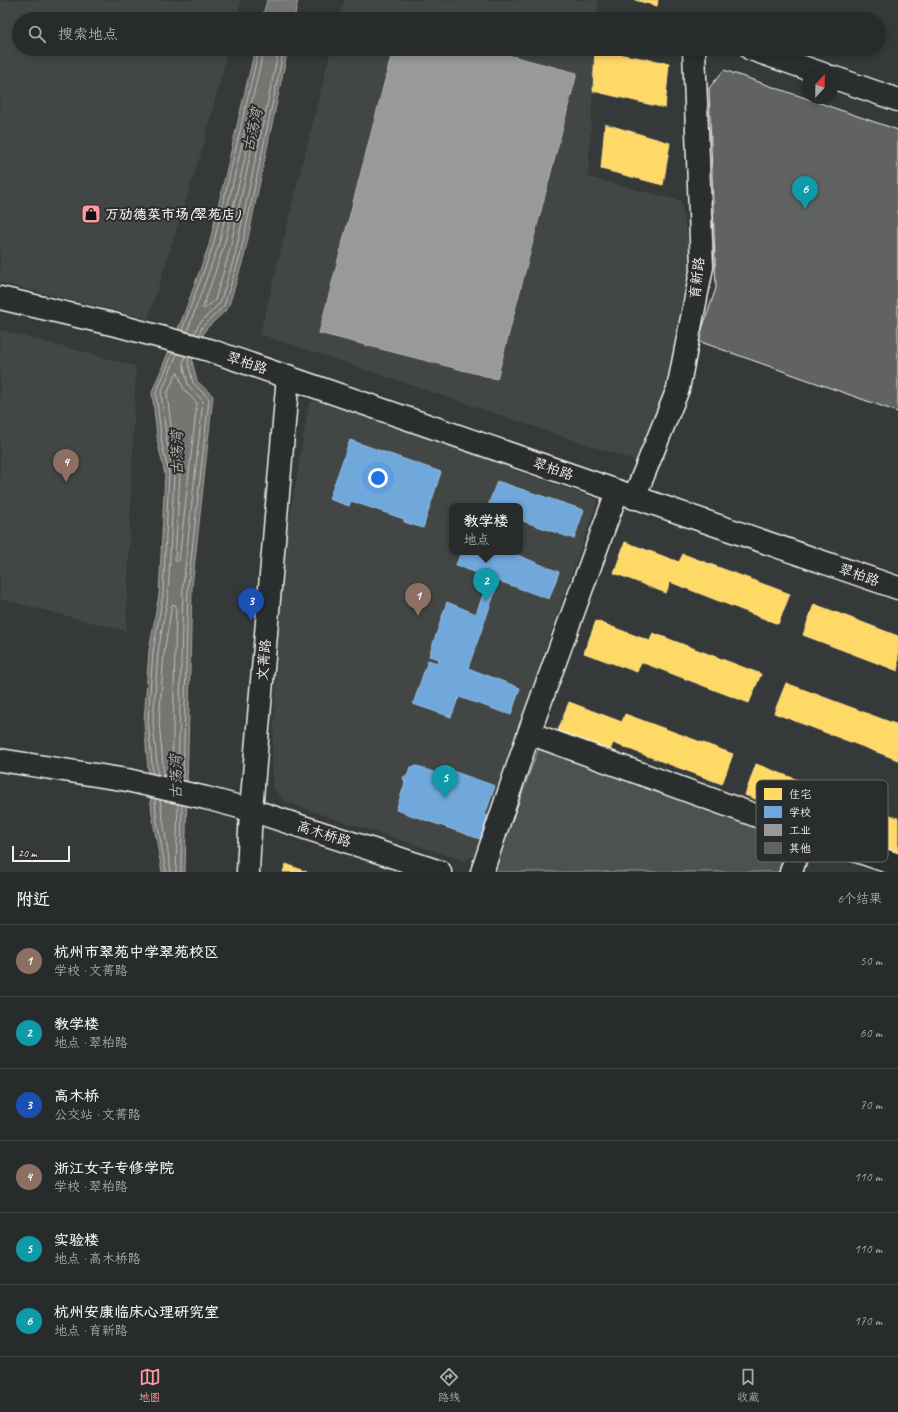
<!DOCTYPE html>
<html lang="zh">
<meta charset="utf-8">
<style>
body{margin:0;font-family:Caveat,"LXGW WenKai TC",sans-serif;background:#343737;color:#f1f3f6}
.compass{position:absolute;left:802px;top:68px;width:36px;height:36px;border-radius:50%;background:#282b2b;box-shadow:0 2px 6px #0003;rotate:22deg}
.scale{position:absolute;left:12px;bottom:10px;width:58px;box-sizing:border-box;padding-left:4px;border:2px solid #f4f1e8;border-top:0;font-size:11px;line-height:14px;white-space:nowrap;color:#f4f1e8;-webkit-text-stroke:3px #2a2d2e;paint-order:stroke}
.you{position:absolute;left:378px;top:478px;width:14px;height:14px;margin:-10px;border:3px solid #fff;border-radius:50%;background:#1a73e8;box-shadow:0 0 0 6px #1a73e833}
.badge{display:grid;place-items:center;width:26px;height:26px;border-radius:50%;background:#ff9aa2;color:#fff;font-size:13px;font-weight:700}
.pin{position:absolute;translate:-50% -33px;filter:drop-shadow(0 1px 2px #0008)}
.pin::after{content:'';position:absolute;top:21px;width:14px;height:12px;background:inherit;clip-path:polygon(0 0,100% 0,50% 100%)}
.popup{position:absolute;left:449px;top:503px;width:74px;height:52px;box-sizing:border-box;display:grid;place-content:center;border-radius:8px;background:#282b2b;filter:drop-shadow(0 1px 3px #0005);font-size:13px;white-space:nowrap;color:#a5a7a9}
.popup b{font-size:15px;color:#f1f3f6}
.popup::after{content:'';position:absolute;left:50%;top:100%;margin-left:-8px;border:8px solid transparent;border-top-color:#282b2b}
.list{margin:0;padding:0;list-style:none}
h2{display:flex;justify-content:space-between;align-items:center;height:52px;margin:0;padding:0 16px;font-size:17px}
h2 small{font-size:13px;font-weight:400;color:#a5a7a9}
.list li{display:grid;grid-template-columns:26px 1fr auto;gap:12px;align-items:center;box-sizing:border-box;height:72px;padding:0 16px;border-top:1px solid #444747}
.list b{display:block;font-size:15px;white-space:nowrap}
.list p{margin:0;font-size:13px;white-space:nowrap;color:#a5a7a9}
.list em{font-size:13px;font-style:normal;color:#a5a7a9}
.icon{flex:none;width:22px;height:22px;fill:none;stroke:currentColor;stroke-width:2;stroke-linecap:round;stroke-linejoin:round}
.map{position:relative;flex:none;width:898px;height:872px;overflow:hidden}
.search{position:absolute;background:#282b2b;box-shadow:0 2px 6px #0003;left:12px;right:12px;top:12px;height:44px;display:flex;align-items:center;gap:10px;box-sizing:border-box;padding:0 14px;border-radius:22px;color:#a5a7a9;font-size:15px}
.sheet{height:484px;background:#282b2b}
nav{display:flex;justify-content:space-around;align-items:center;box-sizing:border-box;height:56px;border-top:1px solid #444747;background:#282b2b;font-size:11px;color:#a5a7a9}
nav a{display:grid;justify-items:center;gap:2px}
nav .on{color:#ff9aa2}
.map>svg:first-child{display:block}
.built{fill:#434645;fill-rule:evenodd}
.green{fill:#4e514f;stroke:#a1a19c}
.water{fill:#757572;stroke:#a8a7a1}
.homes{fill:#ffd966;stroke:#fce08d}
.schools{fill:#6fa8dc;stroke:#97bee0}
.industry{fill:#999;stroke:#b4b3b1}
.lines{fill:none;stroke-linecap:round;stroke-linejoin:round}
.shore{stroke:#c1bfb9;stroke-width:1}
.building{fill:#616362;stroke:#f4f1e8}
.minor-casing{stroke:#f4f1e8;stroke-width:25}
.minor{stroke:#2a2d2e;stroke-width:22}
.labels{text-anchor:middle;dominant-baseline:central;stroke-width:4;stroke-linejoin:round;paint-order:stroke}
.poi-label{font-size:14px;font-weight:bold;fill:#f4f1e8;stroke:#2a2d2e;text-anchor:start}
.street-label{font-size:14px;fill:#f4f1e8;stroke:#2a2d2e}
.water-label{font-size:15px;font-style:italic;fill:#b4b3ad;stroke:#2a2d2e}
.key{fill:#2a2d2e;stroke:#676866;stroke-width:1}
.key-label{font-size:11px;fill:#f4f1e8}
</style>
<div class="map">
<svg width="898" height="872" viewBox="0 0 898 872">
<rect width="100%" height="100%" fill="#363939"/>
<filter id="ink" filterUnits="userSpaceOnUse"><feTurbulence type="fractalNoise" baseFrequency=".025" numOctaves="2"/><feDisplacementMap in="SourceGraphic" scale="8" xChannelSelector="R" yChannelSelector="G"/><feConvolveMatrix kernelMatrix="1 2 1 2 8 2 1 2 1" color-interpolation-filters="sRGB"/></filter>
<g filter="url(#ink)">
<path class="built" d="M0 0H241L236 19H19V49H228L203 147 148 319 0 282Z
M344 0H598L597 19H339Z
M331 49H595L588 177 681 201 692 265 666 394 636 461 260 334Z
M0 330 136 366 126 631 0 599Z
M320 398 598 500 549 637 485 843 477 854 465 861 305 809 285 801 273 788 272 759 281 594 287 536 309 403ZM452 506H520V552H452Z"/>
<path class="green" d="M540 745 793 839 780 872H493Z"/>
<path class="water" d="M267 0H298L294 19H262Z
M255 49H288L244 257 228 308 205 330 192 361 197 381 213 396 192 587 185 872H162L152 815 144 722 149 651 159 595 165 474 158 444 152 392 184 314 209 245Z"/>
<path class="homes" d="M635 0H658L657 6Z
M595 50 669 63 665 108 593 91Z
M605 124 670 143 663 185 601 169Z
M625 542 679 562 683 554 790 594 778 624 670 582 666 593 614 573Z
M814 604 898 636V671L803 635Z
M596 621 650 641 653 633 761 674 749 703 641 662 637 672 584 653Z
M786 683 898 725V760L774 713Z
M569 702 622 722 625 714 733 754 722 784 613 743 609 753 557 733Z
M756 764 898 818V853L745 795Z
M286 864 307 872H283Z"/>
<path class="schools" d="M350 440 441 472 423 528 404 522V519L351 501 349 506 329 499Z
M497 481 584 510 574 539 520 520V506H488Z
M461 552H510L559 572 549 599 499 581 468 668 520 688 511 715 459 697 451 717 413 704 428 660 438 663 439 659 429 656 447 602 476 614 489 578 456 565Z
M417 766 441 775 444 768 495 786 485 815 488 816 480 839 396 810 405 783 403 777 407 776 411 767Z"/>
<path class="industry" d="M393 49H485L577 73 497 379 319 333Z"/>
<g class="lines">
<path class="shore" d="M252 131H254L255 133 229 253 215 300 204 309 203 307 223 249Z
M182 330 213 246 259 49
M187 332 218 247 264 49
M194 334 199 324 220 303 235 255 279 49
M199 335 202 327 224 306 240 256 284 49
M178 373 184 390 197 403 179 560 177 562 175 560 180 473 173 442 167 394 176 374Z
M153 774 148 722 153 651 163 595 169 474 162 444 156 393 173 353
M158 775 153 722 158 652 168 596 174 474 167 443 161 393 177 354
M164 776 159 722 164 653 172 605 174 604 176 606 172 778
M178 779 183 586 203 401 188 385 183 363 185 356
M183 780 188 586 209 399 193 383 188 362 189 357
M155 799 156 815 166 872
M160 800 171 872
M176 872 178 804
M181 872 182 805"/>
</g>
<path class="building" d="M724 70 898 130V412L698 341 716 288 709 88Z"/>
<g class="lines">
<g class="minor-casing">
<path id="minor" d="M751 49 823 74
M832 77 898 100
M0 298 116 325 209 350 898 588
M634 498 678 389 702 267 694 49
M529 733 804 833 898 865
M0 760 127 780 206 798 251 810 440 872
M248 872 251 810 288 376
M482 872 529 733 617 492
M791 872 804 833"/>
</g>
<use href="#minor" class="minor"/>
</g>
</g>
<defs>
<g id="shop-square" transform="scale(1)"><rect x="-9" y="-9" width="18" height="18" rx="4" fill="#ff9aa2" stroke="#2a2d2e"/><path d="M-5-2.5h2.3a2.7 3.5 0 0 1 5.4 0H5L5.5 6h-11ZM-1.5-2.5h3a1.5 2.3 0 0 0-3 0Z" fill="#111"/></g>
</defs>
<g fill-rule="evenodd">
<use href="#shop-square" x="91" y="214"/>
</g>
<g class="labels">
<g class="poi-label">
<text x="105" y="214">万劢德菜巿场(翠苑店)</text>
</g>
<g class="street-label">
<text transform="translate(697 278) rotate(-83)">育新路</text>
<text transform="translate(247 363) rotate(18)">翠柏路</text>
<text transform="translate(553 469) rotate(19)">翠柏路</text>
<text transform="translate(859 575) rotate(19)">翠柏路</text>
<text transform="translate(264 660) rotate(-85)">文菁路</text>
<text transform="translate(324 834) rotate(18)">高木桥路</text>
</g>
<g class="water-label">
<text transform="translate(253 130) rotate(-77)">古荡湾</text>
<text transform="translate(177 453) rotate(-90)">古荡湾</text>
<text transform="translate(176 777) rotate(-90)">古荡湾</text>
</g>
</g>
<rect x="756" y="780" width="132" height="82" rx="6" class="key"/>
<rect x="764" y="788" width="18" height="12" fill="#ffd966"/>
<rect x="764" y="806" width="18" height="12" fill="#6fa8dc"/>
<rect x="764" y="824" width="18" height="12" fill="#999"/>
<rect x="764" y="842" width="18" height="12" fill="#616362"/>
<g class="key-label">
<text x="789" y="798">住宅</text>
<text x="789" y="816">学校</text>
<text x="789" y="834">工业</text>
<text x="789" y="852">其他</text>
</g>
</svg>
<svg class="compass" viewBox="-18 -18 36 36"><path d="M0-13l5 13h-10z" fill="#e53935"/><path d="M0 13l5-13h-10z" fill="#a5a7a9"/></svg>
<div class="scale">20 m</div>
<div class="you"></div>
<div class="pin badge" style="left:418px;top:616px;background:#8d6e63">1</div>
<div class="pin badge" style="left:486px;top:601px;background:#0f9aa8">2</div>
<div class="popup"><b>教学楼</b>地点</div>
<div class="pin badge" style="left:251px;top:621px;background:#1a4fb4">3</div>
<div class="pin badge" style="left:66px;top:482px;background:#8d6e63">4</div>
<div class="pin badge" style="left:445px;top:798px;background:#0f9aa8">5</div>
<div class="pin badge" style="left:805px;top:209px;background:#0f9aa8">6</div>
<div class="search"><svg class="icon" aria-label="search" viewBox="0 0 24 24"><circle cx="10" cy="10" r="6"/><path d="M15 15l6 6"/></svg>搜索地点</div>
</div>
<section class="sheet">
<h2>附近<small>6个结果</small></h2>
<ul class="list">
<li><span class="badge" style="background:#8d6e63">1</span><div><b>杭州市翠苑中学翠苑校区</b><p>学校 · 文菁路</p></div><em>50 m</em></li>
<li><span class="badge" style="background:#0f9aa8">2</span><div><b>教学楼</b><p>地点 · 翠柏路</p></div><em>60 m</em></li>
<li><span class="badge" style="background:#1a4fb4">3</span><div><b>高木桥</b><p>公交站 · 文菁路</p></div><em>70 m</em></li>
<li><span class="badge" style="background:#8d6e63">4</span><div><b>浙江女子专修学院</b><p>学校 · 翠柏路</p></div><em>110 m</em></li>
<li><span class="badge" style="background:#0f9aa8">5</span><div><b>实验楼</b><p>地点 · 高木桥路</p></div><em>110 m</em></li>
<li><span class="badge" style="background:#0f9aa8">6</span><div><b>杭州安康临床心理研究室</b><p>地点 · 育新路</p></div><em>170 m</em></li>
</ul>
</section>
<nav>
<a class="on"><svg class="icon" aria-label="map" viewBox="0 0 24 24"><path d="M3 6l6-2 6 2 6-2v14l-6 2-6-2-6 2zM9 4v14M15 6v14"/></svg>地图</a>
<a><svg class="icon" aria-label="directions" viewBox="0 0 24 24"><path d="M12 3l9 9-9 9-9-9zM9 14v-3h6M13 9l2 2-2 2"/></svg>路线</a>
<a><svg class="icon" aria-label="saved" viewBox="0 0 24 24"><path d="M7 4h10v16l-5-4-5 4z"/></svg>收藏</a>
</nav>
